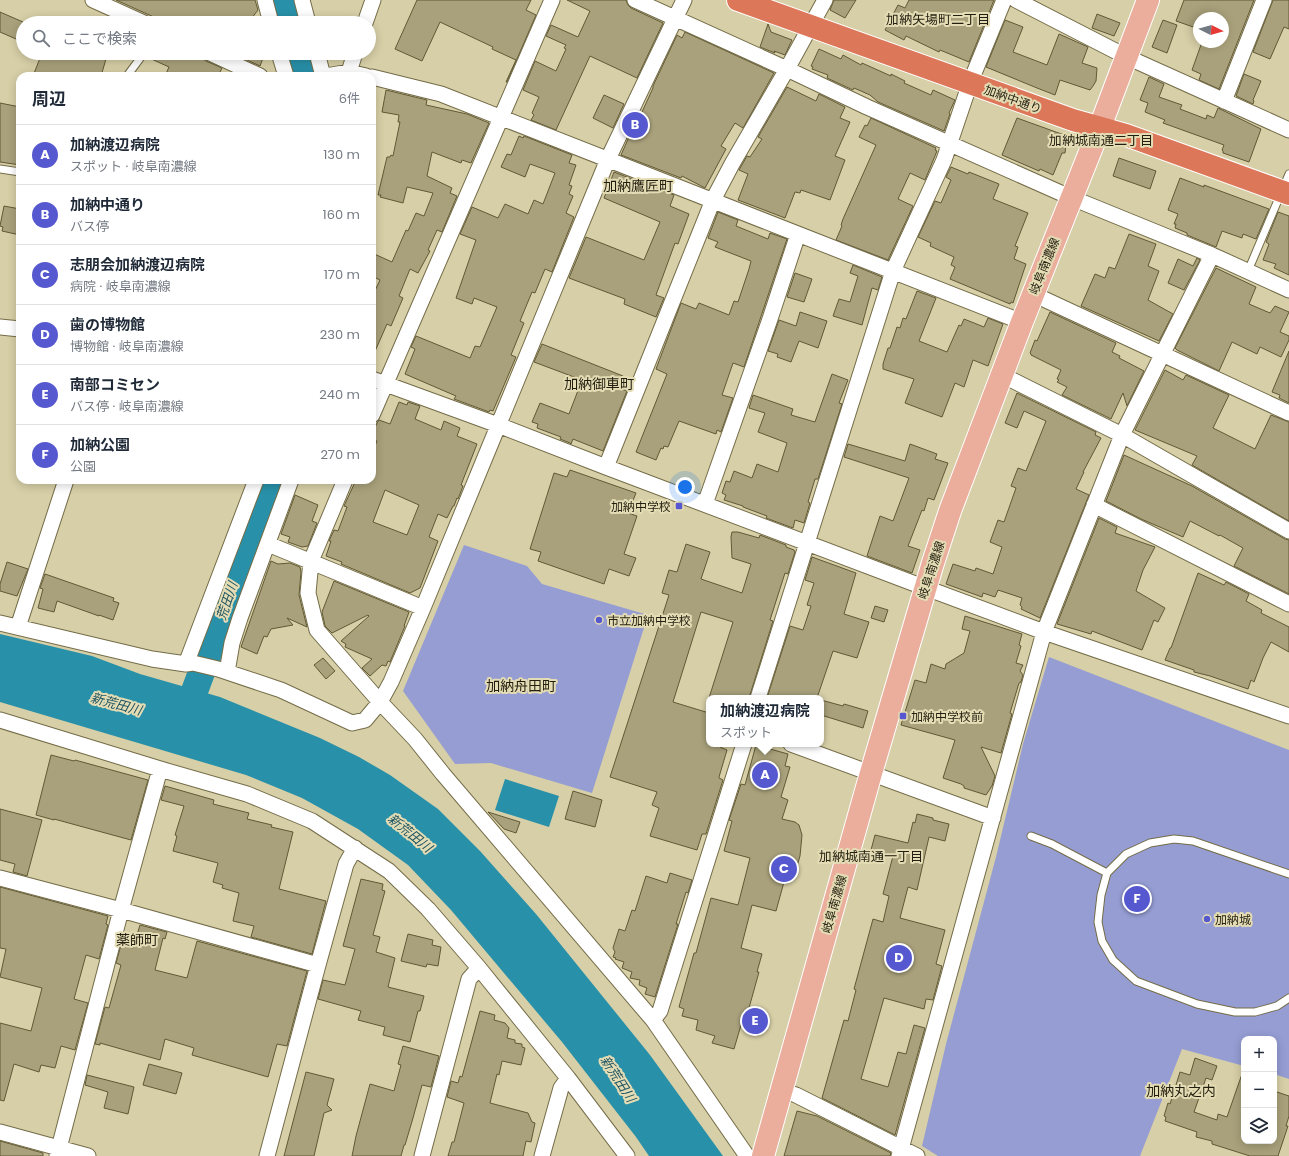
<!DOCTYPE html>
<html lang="ja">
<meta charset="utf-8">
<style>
body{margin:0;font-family:Poppins,"Noto Sans JP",sans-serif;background:#f6f6f7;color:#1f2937}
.controls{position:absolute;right:12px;bottom:12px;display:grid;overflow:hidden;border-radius:8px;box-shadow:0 2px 10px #0003}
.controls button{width:36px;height:36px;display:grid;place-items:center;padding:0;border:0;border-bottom:1px solid #e0e1e3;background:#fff;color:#1f2937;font:20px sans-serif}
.compass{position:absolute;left:1193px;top:12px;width:36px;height:36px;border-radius:50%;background:#fff;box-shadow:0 2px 10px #0003;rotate:96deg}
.you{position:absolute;left:685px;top:487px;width:14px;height:14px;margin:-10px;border:3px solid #fff;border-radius:50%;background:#1a73e8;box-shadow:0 0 0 6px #1a73e833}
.badge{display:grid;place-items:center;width:26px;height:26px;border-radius:50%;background:#5558cf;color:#fff;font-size:13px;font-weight:700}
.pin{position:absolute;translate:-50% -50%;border:2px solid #fff;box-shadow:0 1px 4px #0006}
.popup{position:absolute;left:706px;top:695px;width:118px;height:52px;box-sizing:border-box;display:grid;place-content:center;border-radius:8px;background:#fff;filter:drop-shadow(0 1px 3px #0005);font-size:13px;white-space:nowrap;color:#747a83}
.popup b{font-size:15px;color:#1f2937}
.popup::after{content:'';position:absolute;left:50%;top:100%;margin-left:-8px;border:8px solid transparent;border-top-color:#fff}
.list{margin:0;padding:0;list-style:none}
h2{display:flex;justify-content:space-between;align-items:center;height:52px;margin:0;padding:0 16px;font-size:17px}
h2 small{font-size:13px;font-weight:400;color:#747a83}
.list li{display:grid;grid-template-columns:26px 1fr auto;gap:12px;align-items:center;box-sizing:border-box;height:60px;padding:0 16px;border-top:1px solid #e0e1e3}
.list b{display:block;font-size:15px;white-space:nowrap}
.list p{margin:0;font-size:13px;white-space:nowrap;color:#747a83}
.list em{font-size:13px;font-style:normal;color:#747a83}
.icon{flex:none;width:22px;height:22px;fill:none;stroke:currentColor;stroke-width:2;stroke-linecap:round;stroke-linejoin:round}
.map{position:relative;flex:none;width:1289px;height:1156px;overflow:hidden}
.search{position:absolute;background:#fff;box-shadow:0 2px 10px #0003;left:16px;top:16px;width:360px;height:44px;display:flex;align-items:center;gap:10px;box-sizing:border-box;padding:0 14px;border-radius:22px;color:#747a83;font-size:15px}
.panel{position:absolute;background:#fff;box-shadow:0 2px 10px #0003;left:16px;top:72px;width:360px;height:412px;border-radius:12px}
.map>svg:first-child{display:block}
.green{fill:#959dd3}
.water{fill:#2891a9}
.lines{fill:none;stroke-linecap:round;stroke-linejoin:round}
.river{stroke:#2891a9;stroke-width:27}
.building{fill:#a9a17b;stroke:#615935;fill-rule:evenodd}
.lane-casing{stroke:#746c48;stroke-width:9}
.street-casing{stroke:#746c48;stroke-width:17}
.primary-casing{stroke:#fff;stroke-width:24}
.highway-casing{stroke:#fff;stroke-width:24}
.lane{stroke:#fff;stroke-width:7}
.street{stroke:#fff;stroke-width:15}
.primary{stroke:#ebad9c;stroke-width:22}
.highway{stroke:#dd775a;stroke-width:22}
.poi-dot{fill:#5558cf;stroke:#e4dcb4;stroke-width:1.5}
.labels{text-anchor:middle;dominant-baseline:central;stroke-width:4;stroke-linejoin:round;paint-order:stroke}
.street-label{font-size:12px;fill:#231f10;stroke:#e4dcb4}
.poi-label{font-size:12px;fill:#231f10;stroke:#e4dcb4;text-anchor:start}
.neighbourhood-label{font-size:13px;fill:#231f10;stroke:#e4dcb4}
.water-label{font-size:13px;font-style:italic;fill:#1d5462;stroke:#e4dcb4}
.quarter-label{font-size:14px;fill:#231f10;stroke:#e4dcb4}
</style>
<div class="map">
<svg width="1289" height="1156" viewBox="0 0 1289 1156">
<rect width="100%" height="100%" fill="#d7cfa7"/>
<path class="green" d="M464 545 527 566 542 584 648 615 592 793 491 763 455 764 403 691Z
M1049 657 1289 750V1079L1274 1074V1039H1244V1066L1182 1049 1140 1156H938L922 1146 946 1044 996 857 1023 744Z"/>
<path class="water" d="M0 634 92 656 140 674 220 697 320 738 359 757 390 775 438 809 480 851 536 914 650 1055 723 1156H649L636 1137 562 1042 451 910 408 865 358 829 302 798 246 775 0 702Z
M505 779 559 796 549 827 495 810Z"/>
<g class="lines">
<path class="river" d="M282 0 288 23
M296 53 302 76
M184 722 192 698 212 644 269 480"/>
</g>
<path class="building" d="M116 0H255L258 10 248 23H167Z
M417 0H531L526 10 536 15 507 82H506L516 60 492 49 493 47 440 22 422 61 395 49Z
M567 0H626L628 5 631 8 663 23 637 78 590 56 556 130 531 120 534 115 532 113 539 97 523 90 535 61 556 71 566 49 564 48 566 45 546 36 551 25 578 37 590 11Z
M834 0H856L845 18 830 10Z
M909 0H994L969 62 940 50 939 52 906 36 904 40 885 30 898 5 905 8Z
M1184 0H1254L1219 89 1199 80 1201 74 1192 70 1202 42H1223V18H1199V29L1176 21Z
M1273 0H1289V29L1284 27 1270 59 1253 52Z
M0 12 23 22V42L0 32Z
M1097 14 1120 23 1114 36 1092 28Z
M1005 20 1023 27 1013 52 1047 65 1059 34 1088 47 1082 63 1097 68 1096 81 1093 86 1090 90 1060 80 1055 95 1037 88 986 67Z
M1163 20 1177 25 1167 53 1152 47Z
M768 24 771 32 792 40 785 55 774 51 775 53 760 47Z
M685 32 774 73 743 128 735 123 721 146 726 149 705 188 682 176 681 178 621 155 640 112H642L653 88V86L677 35 682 38Z
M819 49 841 59 843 55 861 65 862 63 891 76V74L905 81 904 83 931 95 933 90 955 100 949 113 950 114 944 131 878 102 870 95 854 88 853 90 827 78 828 75 812 69 813 67 811 66Z
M42 53H88L106 59 101 76H33Z
M149 53H201L202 58 206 61 222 68 218 76H165L169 67 147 57Z
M232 53H265L260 66Z
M1244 74 1261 81 1253 100 1254 101 1253 104 1236 96Z
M1149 77 1164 84 1159 97 1182 105 1180 109 1206 119 1207 115 1214 118 1218 108 1261 129 1249 162 1223 153V151L1222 150 1224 145 1163 123 1165 120 1145 112 1148 103 1140 100Z
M787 87 816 101 819 94 845 107 840 118 850 122 835 156 845 160 830 200 801 190 800 193 795 192 785 218 738 200 748 174 739 170 747 156 750 157 762 139 758 137Z
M386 90 427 100 426 105 467 114 489 123 471 163 462 160 461 163 432 152 427 176 452 188 450 193 457 196 442 232 437 230 428 250 430 251 418 273 410 269 399 296 403 298 391 326 387 324 372 358V297L380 280 372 276V253L392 262 406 230 408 231 416 213 424 216 433 193 407 187 403 203 380 197 381 195H378L387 157H390L391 155 393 156 400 122H398L399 115 382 112Z
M604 95 624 104 613 128 593 118Z
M0 103 20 107V165L0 162Z
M871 118 936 148 935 150 937 151 925 180 910 173 898 199 913 206 888 260 836 240 842 226 841 225 843 219 876 145 859 137 865 125 867 126Z
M1017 118 1067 136 1065 153H1062L1053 175 1040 169 1039 171 1002 155Z
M519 136 523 138 524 136 572 155 569 163 576 165 569 185 572 186 569 194 573 196 566 213 574 217 552 272 545 269 535 293 532 292 520 321 524 323 511 355 516 357 493 411 490 410 489 412 454 399 456 396 405 374 415 349 411 347 416 336 470 358 475 346 480 347 497 307 474 298 472 304 456 298 476 240 460 234 472 207 498 218 505 204 528 214 534 200 543 204 555 173 530 164 525 177 501 167 507 154 511 155Z
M1119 158 1156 171 1150 189 1113 176Z
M951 167 968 174 969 172 999 184 993 199 1028 213 1015 246 1018 247 1014 259 1026 264 1013 303 1011 302 1010 304 950 279 955 267 951 265 954 257 930 246 931 243 918 237 935 201 941 203 951 180 946 177Z
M614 172 674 195 670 206 689 214 678 244 675 243 656 295 664 298 656 317 624 304 625 299 569 278 586 237 644 260 660 222 604 198Z
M1180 178 1204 187V185L1269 209 1256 239 1243 234 1242 238 1222 231 1216 247 1187 235V233L1175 228 1176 224H1174L1178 214 1168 210Z
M4 206 20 209V235L2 231 3 227 0 226Z
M718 212 738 220 736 226 768 239 770 233 787 239 744 367 733 363 722 395 733 398 721 432 717 430 716 434 679 421 668 447 664 446 663 449 661 448 656 460 636 452 667 374 656 369 681 303 696 309 699 303 729 315 734 301 738 302 749 269 751 261 715 247 718 242 708 238Z
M1278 212 1289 216V275L1274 268 1276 264 1263 260 1269 244 1266 242Z
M1129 234 1156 244 1148 266 1159 271 1148 300 1173 314 1159 341 1081 306 1095 274 1105 278 1109 267 1115 269Z
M1197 258 1200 260 1184 290 1168 283 1178 259 1193 266Z
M853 265 882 277 878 290 872 288 862 325 833 316 839 299 850 302 858 276 850 273Z
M1216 268 1256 287 1249 304 1270 313 1275 306 1289 312 1280 332 1289 336V340L1281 357 1260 347 1257 354 1232 342 1219 371 1177 350 1175 348Z
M795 273 812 279 804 302 787 297Z
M917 291 936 298 919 341 947 352 959 325 961 326 964 319 984 327 988 318 1003 324 988 366 973 360 964 387 955 383 942 417 905 403 914 379 883 369V364L888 348H890L897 327 900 328 903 318 906 319Z
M800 312 827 321 818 348 799 341 791 362 777 357 778 354 768 351 779 320 796 326Z
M1050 312 1116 343 1112 352 1120 356 1119 358 1144 371 1127 406 1123 393 1111 419 1062 395 1067 387 1057 382 1059 380 1057 379 1061 370 1031 355V354L1030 353 1035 340 1037 341Z
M542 344 623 376 619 388 627 391 603 451 573 439 571 444 570 443 560 439 561 437 537 428 538 424 532 422 540 403 569 414 582 380 534 362Z
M1289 351V403L1279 398 1280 395 1272 392Z
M1165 370 1183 380 1186 375 1229 395 1213 428 1255 449 1271 415 1289 422V521L1192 465 1197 456 1135 430Z
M832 374 848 380 839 403 842 404 818 479H815L808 502 810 503 804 523 795 520 793 528 766 518 767 516 743 507V506L724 500 726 495 722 493 726 481 730 482 734 471 752 478 757 464 778 472 787 443 758 432 765 413 749 408 753 395 793 409 791 415 815 422Z
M1017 393 1096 432 1095 435 1101 438 1083 472H1084L1076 489 1089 495 1040 618 1021 609 1022 607 1020 605 1022 598 998 590 995 597 983 593 982 597 946 584 953 564 975 571 976 568 993 574 1002 547 990 542 998 520 1004 522 1016 488 1011 486 1018 468 1026 471 1046 421 1024 411 1017 428 1005 423Z
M399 402 407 405 408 402 420 406 415 419 441 430 444 421 460 428 457 436 477 444 461 485 463 486 458 499 457 498 454 506H453L447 518 438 514 429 537 438 541 420 588 410 593 341 564 342 562 326 556 331 541H329L334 530 338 531 347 507 344 506 356 480H372V453L377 441 372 439V434L377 423 379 420 390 424ZM385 490 419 505 407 535 373 522Z
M848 444 905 461 910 444 937 454 935 459 948 463 934 500 928 498 924 511 922 510 908 546 920 550 912 573 867 556 880 516 893 521 909 478 844 457Z
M1124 455 1192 486 1285 539 1289 540V594L1234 566 1243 548 1220 535 1219 536 1190 521 1183 537 1141 519 1106 501Z
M570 470 636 493 628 513 637 516 624 554 636 558 629 576 609 569 604 584 538 561 541 552 530 549 554 473 567 477Z
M295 495 318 505 312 521 317 523 308 546 302 547 288 542 290 537 281 534Z
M1099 518 1117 527 1115 533 1155 547 1143 570 1136 591 1165 608 1158 622 1154 620 1142 650 1092 631 1091 634 1057 624Z
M732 532H738L759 538 760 535 786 545V547L794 550 795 552 788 574 785 573 770 620 773 621 749 698H709L733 622 701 612 673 702 709 713V744H721L720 747 727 750 719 777V778L723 780 706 834H702L697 850 650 836 659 808 652 805 657 792 610 777 669 595 662 593 669 570 677 572 686 544 710 552 701 579 742 593 751 564 732 558 731 537Z
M812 557 856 573 844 614 869 622 857 658 833 651 817 698H767L790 626 803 630 811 606 807 605 814 583 805 580Z
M271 561 278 564 290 563 300 567 301 572 299 595 307 627 287 618 293 625 271 629 267 637 264 636 257 654 241 647Z
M7 562 28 569 17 596 0 591V584Z
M1198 573 1224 585 1226 582 1249 594 1246 601 1262 610 1261 613 1289 627V652L1271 642 1263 658 1254 682 1251 680 1248 689 1210 676 1194 672V670L1165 660 1170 648H1171Z
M45 574 114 598 113 601 119 603 113 620 99 615V616L57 601 54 612 38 608 43 589 40 588Z
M334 581 409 612 404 626H405L390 662 388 661 386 666 382 665 370 676 362 668 372 659 345 647 346 644 341 641 369 616 368 615 332 633 325 626 322 612Z
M875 606 888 610 884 622 871 618Z
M965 616 1022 634 1019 645 1021 646 1016 663 1023 665 1020 671 1023 675 1021 682 1019 683 1010 713 1012 714 1001 753 981 747 995 776 992 786 986 795 964 788V786L961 784 943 778 955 740 901 725 915 680 926 683 931 664 945 669 946 664 964 653 970 631 962 629Z
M323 658 335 671 326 679 314 665Z
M821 700 843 706 844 704 868 711 863 728 821 715Z
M756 745 788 754 785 766 790 767 781 797 788 800 782 819 795 822 799 825 802 835 800 856 797 866 789 876 787 883 784 882 776 911 752 905 741 948 762 954 757 972H759L744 1026 741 1025 734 1049 712 1043 715 1036 696 1030 698 1020 682 1016 684 1009 679 1007 694 953H696L711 898 738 905 750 858 724 851 732 821 729 820 741 784 745 785Z
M51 755 74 761 75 760 148 780 131 840 54 819V820L36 815Z
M165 786 214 800 213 804 249 813 247 819 272 825 271 827 293 832 279 889 326 901 312 954 251 937 254 926 233 921 239 893 222 888 223 885 213 882 218 863 173 851 177 836 175 835 184 806 161 800Z
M573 791 602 800 595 827 565 819Z
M0 809 42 820 27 876 13 872 15 864 0 860Z
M488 812 520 822 516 833 504 829Z
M917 814 933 818V820L949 824 945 841 929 837 917 890 908 887 900 918 945 930 936 964 942 966 933 1000 926 999 924 1009 884 998 861 1079 888 1087 898 1052 906 1054 914 1025 925 1028 895 1135 822 1098 844 1020 848 1021 856 990 854 989 873 919 883 922 889 896 883 894 893 856 871 850 875 835 908 843 913 822 915 823Z
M670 873 692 880 688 893 686 892 676 924H678L655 997 645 994 647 988 639 985 640 980 630 978 632 972 622 968 624 962 615 959 616 958 613 957 615 952 613 948 619 929 625 931 632 910 635 911 646 876 667 883Z
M361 879 383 884 382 890 385 891 373 935 380 937 376 952 395 958 388 987 424 996 420 1011H418L410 1042 383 1035 385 1027 358 1020 361 1011 318 999 323 980 345 985 355 949 343 946Z
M0 887 108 916 106 924 108 925 99 959 86 955 74 999 88 1003 75 1050 61 1046 55 1068 41 1065 39 1072 14 1064 4 1101 0 1100V1023L31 1031 42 988 0 977 6 949 0 948Z
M140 925 167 932 165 939 163 938 155 970 187 978 197 941 307 971 287 1046 277 1044 268 1077 192 1055 194 1048 165 1039 160 1060 100 1043V1045L95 1044 105 1007 109 1008 121 965 116 963 121 945 133 948Z
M408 934 433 940 432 945 441 947 438 966 427 964 426 967 401 961Z
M480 1011 495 1015 494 1020 505 1023 509 1028 507 1038 515 1040V1043L522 1044V1047L525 1048 521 1065 502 1061 499 1075 497 1074 490 1103 528 1113 532 1122 535 1123 531 1142 526 1141 523 1156H448L452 1142H454L464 1103 447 1097 451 1081 458 1083 460 1076 462 1077Z
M403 1046 439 1056 431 1087 422 1085 413 1118 405 1145H404L401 1156H352L356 1136 370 1084 394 1091 401 1065 398 1064Z
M1195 1058 1217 1066 1212 1080 1206 1078 1194 1112 1217 1120 1218 1114 1227 1117 1242 1074 1244 1075V1141H1274V1091L1289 1096V1116L1286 1126H1288L1278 1156H1250L1212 1144V1141L1196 1137 1197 1132 1165 1121 1166 1117 1164 1116 1168 1103 1170 1104 1180 1072 1190 1075Z
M149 1064 182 1073 176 1094 143 1085Z
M306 1072 334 1079 327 1105 332 1110 324 1113 314 1156H284Z
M87 1075 134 1087 128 1114 104 1108 108 1092 85 1085Z
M797 1111 817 1116 891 1153 890 1156H784Z
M0 1141 43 1153V1156H0Z"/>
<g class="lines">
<g class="lane-casing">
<path id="lane" d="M127 76 144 53
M0 169 20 172
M1248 271 1289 174
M1031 836 1052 844 1107 873
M1289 874 1193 841 1174 839 1150 843 1126 854 1107 873 1101 895 1098 922 1102 941 1113 960 1136 981 1197 1004 1235 1012H1255L1277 1006 1289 998"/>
</g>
<g class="street-casing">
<path id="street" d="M93 0 144 23
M265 0 271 23
M302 0 308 23
M635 0 787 69 867 107 1072 198 1212 255 1289 290
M1016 0 1127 57 1289 130
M365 23 373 0
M210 53 260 76
M279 53 286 76
M317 53 323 76
M349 72 355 53
M326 76 349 72 366 76
M372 77 441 94 1022 322
M1224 101 1264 0
M1033 294 1289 413
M0 327 20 329
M1002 375 1122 435 1289 531
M372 379 498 425 606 467 910 582 1044 632 1289 716
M372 415 552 0
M606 467 713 200 732 164 787 69 825 0
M345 480 311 561 308 593 317 630 380 702 415 739 443 774 653 1020 747 1156
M705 504 770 319 798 234
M1094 505 1289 604
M268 544 423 608
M0 623 152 659 186 664 193 663 218 669 281 690 352 723 365 720 380 702 391 682 423 608 608 159 684 0
M18 627 66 480
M186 664 256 480
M227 672 232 643 240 618 291 480
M758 698 893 271 944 160 970 83 1004 0
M0 720 160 769 247 794 312 821 389 871 428 909 479 968 568 1078 627 1156
M791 744 993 818
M0 878 121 910 318 965
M653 1020 660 1011 744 744
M781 1090 796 1095 917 1156
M0 1132 88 1156
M57 1156 121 910 160 769
M267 1156 318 965 346 864 355 848
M422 1156 469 979 479 968
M542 1156 561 1088 568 1078
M899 1156 1044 632 1122 435 1212 255"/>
</g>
<g class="primary-casing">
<path id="primary" d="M763 1156 871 773 932 566 950 511 1022 322 1100 127 1148 0"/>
</g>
<g class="highway-casing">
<path id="highway" d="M738 0 1073 120 1126 135 1289 194"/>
</g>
<use href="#lane" class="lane"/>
<use href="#street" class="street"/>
<use href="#primary" class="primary"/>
<use href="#highway" class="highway"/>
</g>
<g class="poi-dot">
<rect x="675" y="502" width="8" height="8" rx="2"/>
<circle cx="599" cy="620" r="4"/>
<rect x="899" y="712" width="8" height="8" rx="2"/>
<circle cx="1207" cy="919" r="4"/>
</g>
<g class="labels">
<g class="street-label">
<text transform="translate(1013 99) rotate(20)">加納中通り</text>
<text transform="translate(1044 266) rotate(-68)">岐阜南濃線</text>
<text transform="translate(931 570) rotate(-72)">岐阜南濃線</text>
<text transform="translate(834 904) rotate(-74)">岐阜南濃線</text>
</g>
<g class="poi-label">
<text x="671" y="506" text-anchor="end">加納中学校</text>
<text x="607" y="620">市立加納中学校</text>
<text x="911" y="716">加納中学校前</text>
<text x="1215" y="919">加納城</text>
</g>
<g class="neighbourhood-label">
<text x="938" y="19">加納矢場町二丁目</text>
<text x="1101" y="140">加納城南通二丁目</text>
<text x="871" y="856">加納城南通一丁目</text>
</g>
<g class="water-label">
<text transform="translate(227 601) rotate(-71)">荒田川</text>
<text transform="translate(116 704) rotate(15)">新荒田川</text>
<text transform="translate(410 833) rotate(39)">新荒田川</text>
<text transform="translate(618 1079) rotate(57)">新荒田川</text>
</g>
<g class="quarter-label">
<text x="638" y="186">加納鷹匠町</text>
<text x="599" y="384">加納御車町</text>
<text x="521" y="686">加納舟田町</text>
<text x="137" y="940">薬師町</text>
<text x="1181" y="1091">加納丸之内</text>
</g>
</g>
</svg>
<div class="controls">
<button>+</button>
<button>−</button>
<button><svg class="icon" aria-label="layers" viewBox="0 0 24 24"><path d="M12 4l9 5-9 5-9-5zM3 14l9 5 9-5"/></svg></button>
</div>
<svg class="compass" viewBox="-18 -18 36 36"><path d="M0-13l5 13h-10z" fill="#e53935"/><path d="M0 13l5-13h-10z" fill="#747a83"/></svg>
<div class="you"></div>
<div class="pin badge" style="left:765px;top:775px">A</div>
<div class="popup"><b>加納渡辺病院</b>スポット</div>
<div class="pin badge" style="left:635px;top:125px">B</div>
<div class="pin badge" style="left:784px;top:869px">C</div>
<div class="pin badge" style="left:899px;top:958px">D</div>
<div class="pin badge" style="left:755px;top:1021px">E</div>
<div class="pin badge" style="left:1137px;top:899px">F</div>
<div class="search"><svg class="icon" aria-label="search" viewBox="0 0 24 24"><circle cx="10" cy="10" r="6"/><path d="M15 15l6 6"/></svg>ここで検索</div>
<section class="panel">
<h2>周辺<small>6件</small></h2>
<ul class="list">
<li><span class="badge">A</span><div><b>加納渡辺病院</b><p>スポット · 岐阜南濃線</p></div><em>130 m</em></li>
<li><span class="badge">B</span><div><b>加納中通り</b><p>バス停</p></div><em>160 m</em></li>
<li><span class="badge">C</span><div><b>志朋会加納渡辺病院</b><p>病院 · 岐阜南濃線</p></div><em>170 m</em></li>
<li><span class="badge">D</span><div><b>歯の博物館</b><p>博物館 · 岐阜南濃線</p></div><em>230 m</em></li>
<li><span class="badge">E</span><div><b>南部コミセン</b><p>バス停 · 岐阜南濃線</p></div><em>240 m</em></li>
<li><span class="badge">F</span><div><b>加納公園</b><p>公園</p></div><em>270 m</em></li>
</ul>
</section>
</div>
